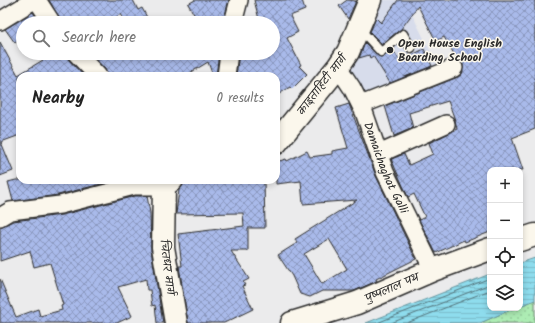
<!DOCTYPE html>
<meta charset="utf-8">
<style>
body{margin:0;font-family:Kalam,"Playpen Sans Deva",sans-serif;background:#f2f2f2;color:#222}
.controls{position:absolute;right:12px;bottom:12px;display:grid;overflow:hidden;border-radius:8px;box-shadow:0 2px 6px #0003}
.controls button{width:36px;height:36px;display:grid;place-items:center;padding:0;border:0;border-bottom:1px solid #e0e0e0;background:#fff;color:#222;font:20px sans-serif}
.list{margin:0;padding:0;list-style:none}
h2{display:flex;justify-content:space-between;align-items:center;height:52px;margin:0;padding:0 16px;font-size:17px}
h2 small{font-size:13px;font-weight:400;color:#767676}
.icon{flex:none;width:22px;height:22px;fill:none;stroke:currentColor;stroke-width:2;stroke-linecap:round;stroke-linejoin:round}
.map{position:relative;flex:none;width:535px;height:323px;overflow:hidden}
.search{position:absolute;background:#fff;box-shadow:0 2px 6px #0003;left:16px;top:16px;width:264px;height:44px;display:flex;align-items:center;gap:10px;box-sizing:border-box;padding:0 14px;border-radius:22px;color:#767676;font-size:15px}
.panel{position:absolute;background:#fff;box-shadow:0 2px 6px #0003;left:16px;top:72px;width:264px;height:112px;border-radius:12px}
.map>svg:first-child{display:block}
.built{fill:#d7dceb}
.green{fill:url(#green-dots);stroke:#6c8c70}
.water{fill:url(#water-rules);stroke:#66959f}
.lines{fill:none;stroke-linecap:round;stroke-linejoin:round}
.shore{stroke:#537279;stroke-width:1}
.building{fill:url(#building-cross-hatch);stroke:#2b2b2b;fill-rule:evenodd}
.lane-casing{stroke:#2b2b2b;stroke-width:11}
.street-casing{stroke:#2b2b2b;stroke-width:20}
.secondary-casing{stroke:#2b2b2b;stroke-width:25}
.lane{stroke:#fbf7ec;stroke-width:8}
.street{stroke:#fbf7ec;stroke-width:17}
.secondary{stroke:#fbf7ec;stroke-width:22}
.poi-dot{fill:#2b2b2b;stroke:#fbf7ec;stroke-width:1.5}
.labels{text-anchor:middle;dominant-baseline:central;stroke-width:3;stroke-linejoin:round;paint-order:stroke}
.poi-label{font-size:12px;font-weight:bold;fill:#2b2b2b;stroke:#fbf7ec;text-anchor:start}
.street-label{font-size:12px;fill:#2b2b2b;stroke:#fbf7ec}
</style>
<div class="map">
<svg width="535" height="323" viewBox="0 0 535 323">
<defs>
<pattern id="green-dots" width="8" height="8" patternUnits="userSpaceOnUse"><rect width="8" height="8" fill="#adecb4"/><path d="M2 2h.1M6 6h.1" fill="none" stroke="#95cb9b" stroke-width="1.8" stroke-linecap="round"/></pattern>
<pattern id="water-rules" width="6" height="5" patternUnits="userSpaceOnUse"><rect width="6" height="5" fill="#8edced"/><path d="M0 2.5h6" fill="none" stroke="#7bbdcb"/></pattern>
<pattern id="building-cross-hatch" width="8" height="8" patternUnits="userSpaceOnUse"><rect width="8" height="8" fill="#a9baea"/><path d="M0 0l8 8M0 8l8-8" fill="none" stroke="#8a97be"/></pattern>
</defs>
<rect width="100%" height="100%" fill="#ebebec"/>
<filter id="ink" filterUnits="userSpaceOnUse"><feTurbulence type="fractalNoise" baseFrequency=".025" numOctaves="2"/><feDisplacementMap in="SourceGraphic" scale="8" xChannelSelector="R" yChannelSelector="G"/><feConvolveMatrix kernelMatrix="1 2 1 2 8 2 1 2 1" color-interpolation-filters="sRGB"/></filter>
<g filter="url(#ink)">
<path class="built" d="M373 0H405L440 71 364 100 347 77Z"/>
<path class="green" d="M535 300V323H480L515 308H520V306Z"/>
<path class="water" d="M535 258V300L520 306V263Z
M490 274V308H515L480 323H366Z"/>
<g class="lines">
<path class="shore" d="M377 323 490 278
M391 323 490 284
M407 323 490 290"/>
</g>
<path class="building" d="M49 0H133L138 10 142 8 150 23H126L121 14 106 23H62Z
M195 0H229L223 23H199L188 4Z
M254 0H302L305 10 290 16 298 32 287 38 301 65 299 66 307 74 292 89 290 87 276 96V76H236L239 53H273V23H260Z
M347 0 356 1 348 19 339 6Z
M398 0H535V129L512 138 523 170H490V232L465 242 464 240 436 253 419 220 425 217 414 194 408 197 391 159 404 154 409 165 433 154 429 143 457 129 455 120 448 101 409 113 413 128 394 136 385 106 458 77 462 74 463 65 457 59 444 37 436 41 418 6 401 29 382 44 370 32 376 18 381 23Z
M33 12 40 23H23V37L15 43 5 29Z
M0 42 18 75 43 60 39 53H66L69 60 84 76H19L20 135 1 142 13 171 0 176Z
M365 43 380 57 384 56 393 50 400 61 424 49 432 66 390 83 373 56 370 58 369 55 359 58Z
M90 53H219L216 76H213L208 62 185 76H108L105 69Z
M349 104 376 176 416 259 376 279 377 281 354 291H322L310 297 300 294 292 276 278 255 297 243 295 239 357 200 303 204 301 181 276 184V162L286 159 287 161 307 151 310 157 332 154V151L348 148 336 108ZM329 239 347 269 322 284 304 254Z
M16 180H117L58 195 13 201 8 182Z
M184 180H264L265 228H248V251H231L249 279 243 282 245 285 242 286 253 309 224 323H188L179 266H182L178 234 244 226 243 213 176 214 179 190 183 185Z
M135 196H147L150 213 151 249 163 323H157L155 305 152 306 150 290H147L146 279 118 287 132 316 117 323H0V279L16 317 38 309 40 316 62 310 61 306 63 305 50 263 34 267 30 251 0 261V227L13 221 62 215Z"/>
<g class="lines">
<g class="lane-casing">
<path id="lane" d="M360 29 381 52 403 34 411 48"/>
</g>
<g class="street-casing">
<g id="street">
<path d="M37 0 52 23"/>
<path d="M0 21 34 0"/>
<path d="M233 23 239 0"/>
<path d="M76 53 98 76"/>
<path id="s1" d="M338 67 352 88 364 112 385 172 433 270"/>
<path d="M226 76 229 53"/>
<path d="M361 105 454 68"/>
<path d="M379 154 446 124"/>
<path d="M0 217 10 211 60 205 134 186H164"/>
</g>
</g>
<g class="secondary-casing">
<path id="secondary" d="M276 143 338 67 348 52 370 0
M172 180 164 186 163 247 176 323
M520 240 535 235
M292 323 357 303 433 270 490 249"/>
</g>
<use href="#lane" class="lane"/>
<use href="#street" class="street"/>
<use href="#secondary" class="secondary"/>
</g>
</g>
<circle class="poi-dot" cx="390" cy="50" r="4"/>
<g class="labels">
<g class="poi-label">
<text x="398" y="43">Open House English<tspan x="398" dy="14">Boarding School</tspan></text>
</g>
<g class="street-label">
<text transform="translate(322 85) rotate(-52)">काइताहिटी मार्ग</text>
<text stroke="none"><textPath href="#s1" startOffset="112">Damaichaghat Galli</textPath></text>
<text transform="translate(167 267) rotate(83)">चितधर मार्ग</text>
<text transform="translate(392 288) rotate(-23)">पुष्पलाल पथ</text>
</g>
</g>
</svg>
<div class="controls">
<button>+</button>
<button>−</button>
<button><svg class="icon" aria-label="locate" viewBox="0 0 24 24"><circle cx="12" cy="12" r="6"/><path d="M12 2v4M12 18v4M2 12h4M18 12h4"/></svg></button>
<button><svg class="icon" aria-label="layers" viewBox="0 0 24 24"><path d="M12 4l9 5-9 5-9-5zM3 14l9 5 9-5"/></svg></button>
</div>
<div class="search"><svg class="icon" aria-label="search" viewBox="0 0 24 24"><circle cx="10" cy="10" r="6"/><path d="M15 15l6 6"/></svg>Search here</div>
<section class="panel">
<h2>Nearby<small>0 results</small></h2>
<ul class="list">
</ul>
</section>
</div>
